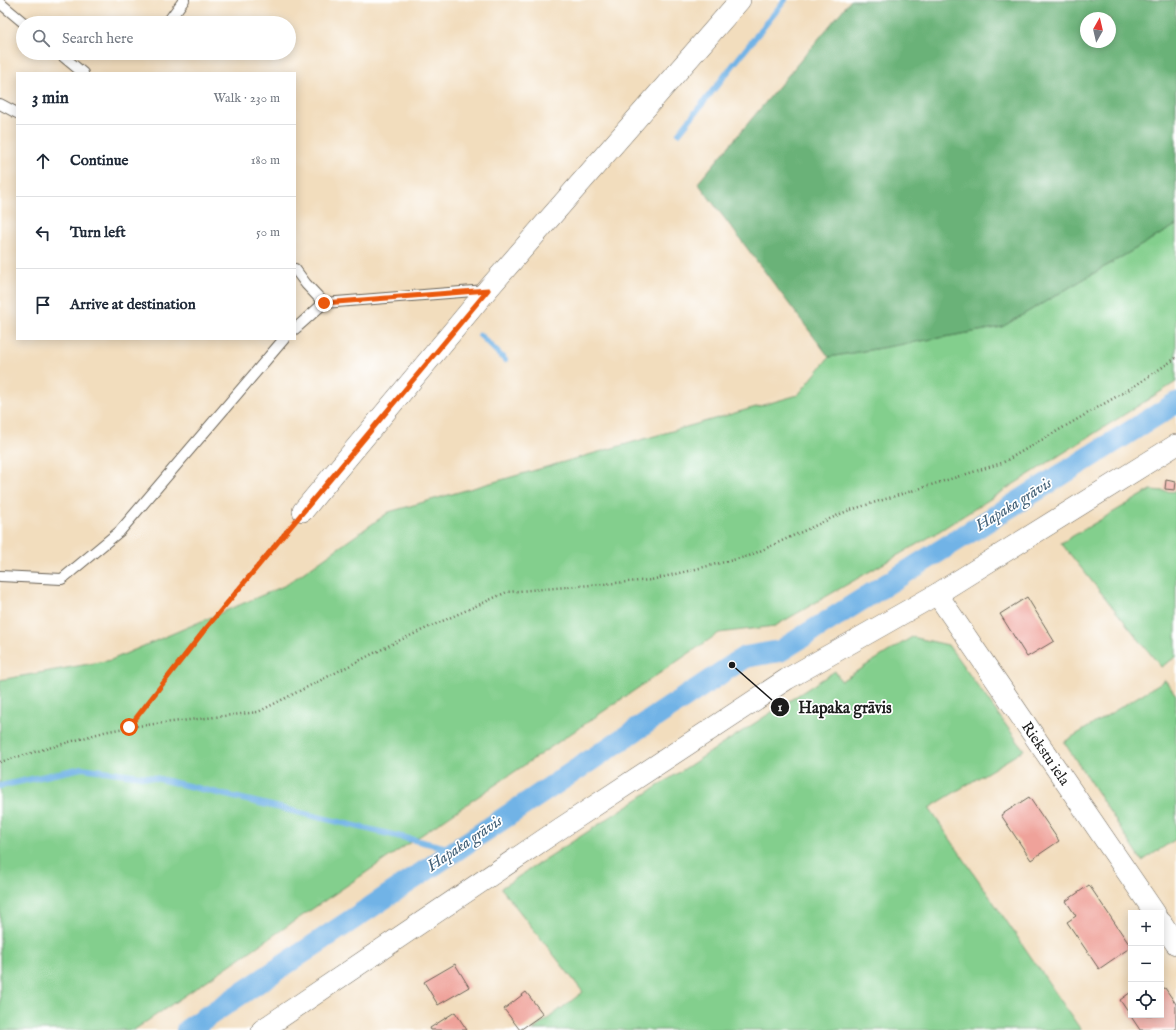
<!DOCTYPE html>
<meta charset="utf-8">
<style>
body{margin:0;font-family:"IM FELL English",serif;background:#f2f2f3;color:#1f2937}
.controls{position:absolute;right:12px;bottom:12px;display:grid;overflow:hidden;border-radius:0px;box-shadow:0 2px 10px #0003}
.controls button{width:36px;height:36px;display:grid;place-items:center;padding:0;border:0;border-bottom:1px solid #e0e1e3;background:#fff;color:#1f2937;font:20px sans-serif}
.compass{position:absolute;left:1080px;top:12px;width:36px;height:36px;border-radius:50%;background:#fff;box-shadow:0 2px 10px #0003;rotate:8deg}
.stop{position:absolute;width:12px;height:12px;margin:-9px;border:3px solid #ea580c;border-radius:50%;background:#fff}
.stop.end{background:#ea580c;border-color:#fff;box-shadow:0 1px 4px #0008}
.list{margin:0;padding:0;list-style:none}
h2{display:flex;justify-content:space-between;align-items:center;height:52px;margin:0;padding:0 16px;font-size:17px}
h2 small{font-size:13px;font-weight:400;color:#747a83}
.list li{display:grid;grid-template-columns:26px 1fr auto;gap:12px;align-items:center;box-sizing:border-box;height:72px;padding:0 16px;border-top:1px solid #e0e1e3}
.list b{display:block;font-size:15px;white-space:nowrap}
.list em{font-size:13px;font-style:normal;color:#747a83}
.icon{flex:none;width:22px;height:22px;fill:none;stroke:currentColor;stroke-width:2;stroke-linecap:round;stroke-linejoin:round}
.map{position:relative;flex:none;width:1176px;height:1030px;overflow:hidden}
.search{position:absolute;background:#fff;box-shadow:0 2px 10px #0003;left:16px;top:16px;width:280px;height:44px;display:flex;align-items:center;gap:10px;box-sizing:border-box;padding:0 14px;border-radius:22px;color:#747a83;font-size:15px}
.panel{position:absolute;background:#fff;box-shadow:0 2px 10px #0003;left:16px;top:72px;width:280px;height:268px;border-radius:0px}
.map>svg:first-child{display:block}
.green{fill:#83cf8d;stroke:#507654}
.forest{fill:#6ab278;stroke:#43674a;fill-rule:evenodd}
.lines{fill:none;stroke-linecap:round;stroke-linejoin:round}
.stream{stroke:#71b3e6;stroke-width:6}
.canal{stroke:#71b3e6;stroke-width:22}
.building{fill:#efa29a}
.lane-casing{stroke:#676054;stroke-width:12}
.street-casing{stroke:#676054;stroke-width:22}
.path{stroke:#676054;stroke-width:2.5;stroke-dasharray:1 3;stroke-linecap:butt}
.lane{stroke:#fff;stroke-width:10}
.street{stroke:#fff;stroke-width:21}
.route{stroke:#ea580c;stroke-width:5}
.labels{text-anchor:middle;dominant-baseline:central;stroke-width:3.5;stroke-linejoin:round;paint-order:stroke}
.street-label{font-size:15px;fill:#1c1c1c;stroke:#fff}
.water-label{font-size:16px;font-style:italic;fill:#426077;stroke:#fff}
.leader{fill:none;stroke:#1c1c1c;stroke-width:1.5}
.callout-dot{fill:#1c1c1c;stroke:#fff;stroke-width:1.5}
.mark-label{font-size:12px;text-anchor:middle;font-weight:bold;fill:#fff}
.callout-label{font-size:16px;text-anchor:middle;font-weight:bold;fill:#1c1c1c;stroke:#fff;stroke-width:3.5;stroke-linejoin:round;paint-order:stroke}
</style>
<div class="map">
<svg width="1176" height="1030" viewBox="0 0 1176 1030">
<rect width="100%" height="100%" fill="#fff"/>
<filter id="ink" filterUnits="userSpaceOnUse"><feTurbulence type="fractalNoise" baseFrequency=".025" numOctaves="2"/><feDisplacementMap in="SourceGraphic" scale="8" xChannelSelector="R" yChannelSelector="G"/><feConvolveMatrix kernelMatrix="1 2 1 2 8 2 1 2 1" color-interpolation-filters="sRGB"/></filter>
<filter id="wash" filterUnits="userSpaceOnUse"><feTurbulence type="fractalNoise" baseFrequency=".012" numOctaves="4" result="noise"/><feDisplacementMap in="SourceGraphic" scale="16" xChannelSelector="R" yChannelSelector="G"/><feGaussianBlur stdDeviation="0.9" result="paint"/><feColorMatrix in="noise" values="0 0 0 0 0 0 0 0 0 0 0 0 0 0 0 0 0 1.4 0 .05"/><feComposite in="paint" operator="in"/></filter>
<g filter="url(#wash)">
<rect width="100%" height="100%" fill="#f2ddbd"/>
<path class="green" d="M1176 225V382L933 535 775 626 719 633 134 1030H0V680L111 660 286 585 389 512 798 395 829 357 1002 327Z
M1151 490 1176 492V657L1161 667 1061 543Z
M912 637 948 645 1024 750 929 808 1081 1030H533L583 992 501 888 835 671 841 681Z
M1165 680 1176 695V839L1142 861 1064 742Z"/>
<path class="forest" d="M851 0H1176V225L1002 327 829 357 698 183ZM1086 18H1110V42H1086Z"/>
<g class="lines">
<path class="stream" d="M679 133 785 0
M480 335 505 360
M0 786 82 768 155 778 456 850"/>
<path class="canal" d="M187 1030 745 657 780 651 1176 403"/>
</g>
<g id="blocks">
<path class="building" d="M1166 480 1176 482 1175 490 1165 489Z
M1027 597 1054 641 1027 657 1000 614Z
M1029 797 1059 841 1031 860 1001 815Z
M1089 885 1131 947 1099 969 1067 922 1076 916 1066 901Z
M455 964 469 987 438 1005 424 982Z
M1165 988 1176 1004V1030H1140L1120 1000 1131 992V1015H1161V989Z
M526 992 543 1014 520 1030 504 1009Z
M455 1012 467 1030H431L430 1028Z"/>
</g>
</g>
<g filter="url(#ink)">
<use href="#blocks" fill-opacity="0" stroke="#676054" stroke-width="1"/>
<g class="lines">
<g class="lane-casing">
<path id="lane" d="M0 3 24 23
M167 23 184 0
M59 53 83 73
M0 104 17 113
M295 269 306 284 324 303
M295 329 324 303 486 290
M0 576 62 579 120 531 284 339"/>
</g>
<g class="street-casing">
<g id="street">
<path d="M303 511 488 289 740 0"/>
<path id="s1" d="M937 594 1155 913"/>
<path d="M1161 922 1176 944"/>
<path d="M262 1030 558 830 787 679 937 594 1176 445"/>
</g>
</g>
<path class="path" d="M129 727 258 712 396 642 507 592 651 580 749 556 847 511 1002 463 1133 387 1176 358
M0 762 104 732 129 727 203 632 290 526"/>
<use href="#lane" class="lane"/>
<use href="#street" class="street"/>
</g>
</g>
<g class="lines" filter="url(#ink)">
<path class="route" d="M129 727 203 632 488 290 324 303"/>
</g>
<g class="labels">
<g class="street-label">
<text stroke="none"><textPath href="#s1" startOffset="193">Riekstu iela</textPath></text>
</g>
<g class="water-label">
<text transform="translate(1014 505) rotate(-32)">Hapaka grāvis</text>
<text transform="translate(465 844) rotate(-34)">Hapaka grāvis</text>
</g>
</g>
<path class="leader" d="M732 665L780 707"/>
<g class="callout-dot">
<circle cx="732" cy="665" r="4"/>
<circle cx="780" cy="707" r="10"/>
</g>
<g class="mark-label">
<text x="780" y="711">1</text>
</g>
<g class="callout-label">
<text x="845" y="713">Hapaka grāvis</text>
</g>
</svg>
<div class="controls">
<button>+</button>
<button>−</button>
<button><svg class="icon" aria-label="locate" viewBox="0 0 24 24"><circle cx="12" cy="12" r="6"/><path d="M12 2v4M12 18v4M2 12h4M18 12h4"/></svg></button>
</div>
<svg class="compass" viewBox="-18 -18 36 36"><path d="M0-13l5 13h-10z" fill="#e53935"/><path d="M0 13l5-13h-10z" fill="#747a83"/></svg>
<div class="stop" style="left:129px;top:727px"></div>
<div class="stop end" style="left:324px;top:303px"></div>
<div class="search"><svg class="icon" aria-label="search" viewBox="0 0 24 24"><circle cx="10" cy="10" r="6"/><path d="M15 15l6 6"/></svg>Search here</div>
<section class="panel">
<h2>3 min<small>Walk · 230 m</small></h2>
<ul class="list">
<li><svg class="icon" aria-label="ahead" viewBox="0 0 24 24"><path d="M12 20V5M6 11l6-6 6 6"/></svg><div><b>Continue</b></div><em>180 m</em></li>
<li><svg class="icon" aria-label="left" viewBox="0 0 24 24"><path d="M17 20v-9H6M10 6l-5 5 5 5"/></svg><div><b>Turn left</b></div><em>50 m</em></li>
<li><svg class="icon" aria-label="arrive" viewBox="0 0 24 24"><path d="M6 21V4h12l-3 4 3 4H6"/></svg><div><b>Arrive at destination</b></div></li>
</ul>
</section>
</div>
